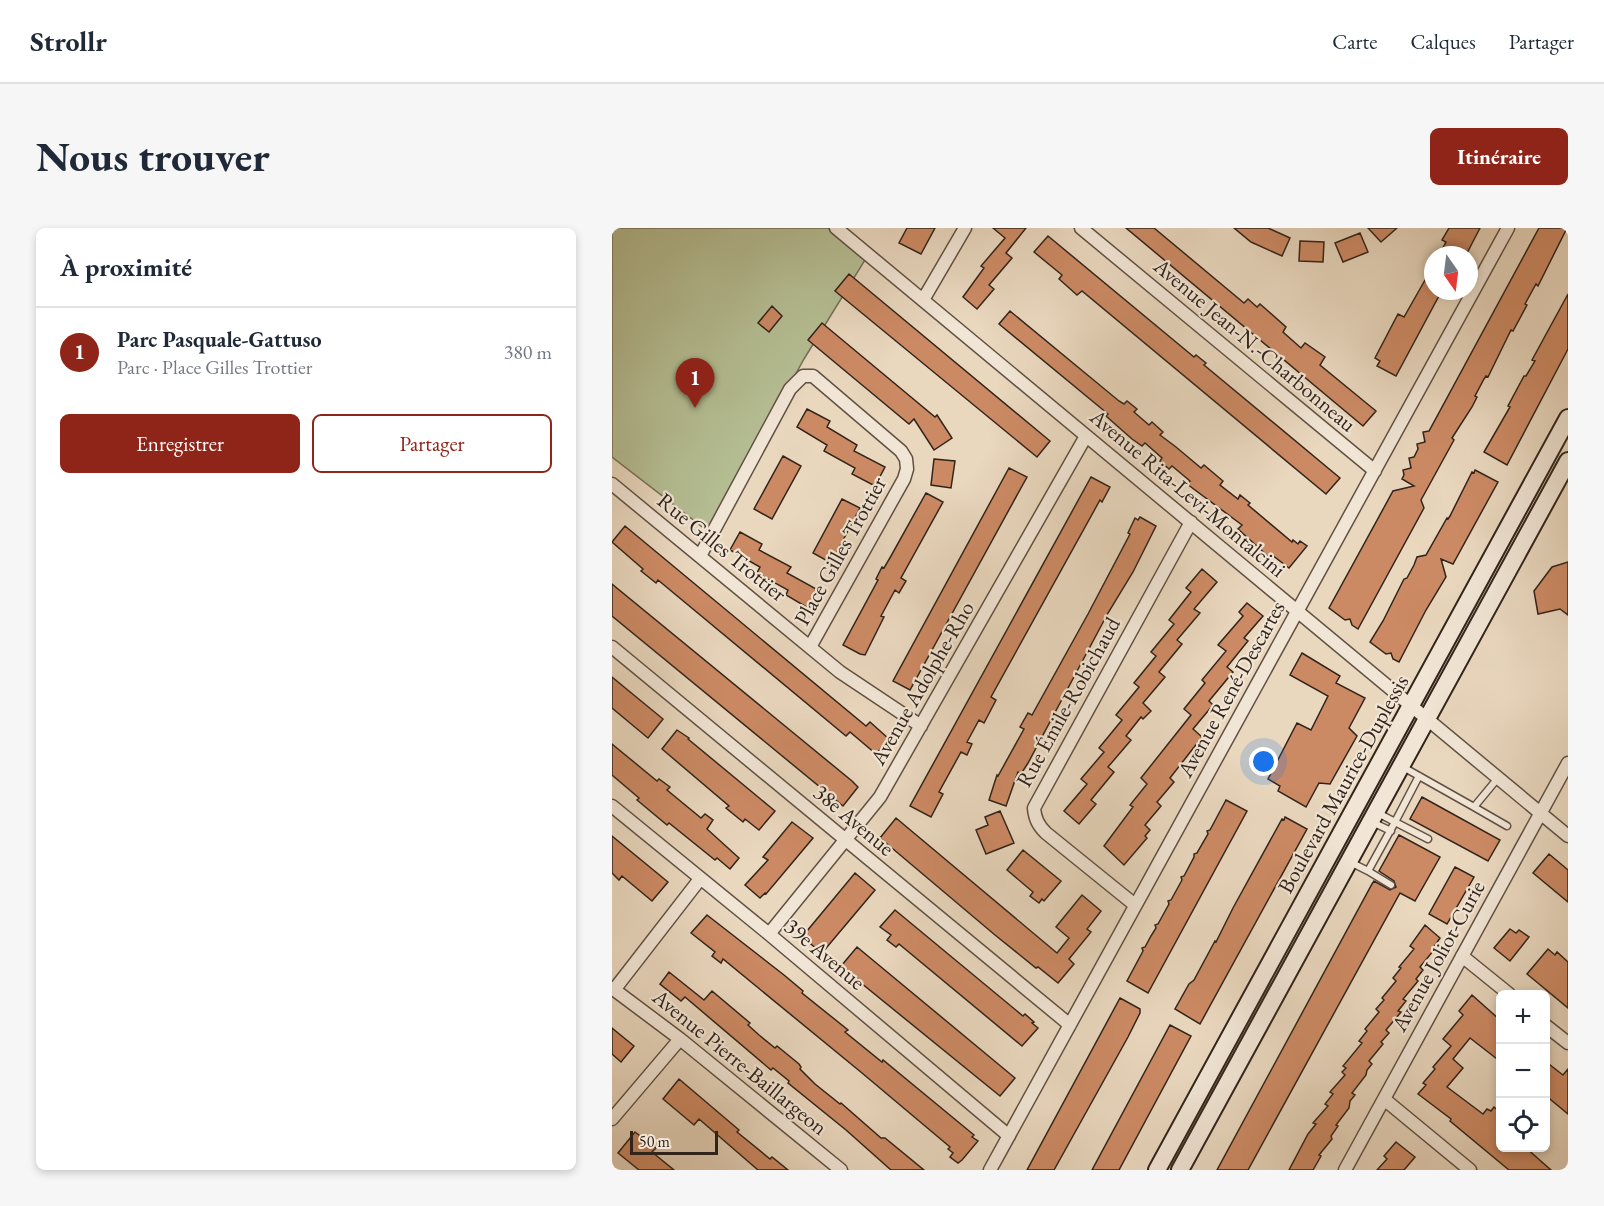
<!DOCTYPE html>
<html lang="fr">
<meta charset="utf-8">
<style>
body{margin:0;font-family:"EB Garamond",serif;background:#f6f6f7;color:#1f2937}
.controls{position:absolute;right:18px;bottom:18px;display:grid;overflow:hidden;border-radius:9px;box-shadow:0 3px 9px #0003}
.controls button{width:54px;height:54px;display:grid;place-items:center;padding:0;border:0;border-bottom:2px solid #e0e1e3;background:#fff;color:#1f2937;font:30px sans-serif}
.compass{position:absolute;left:812px;top:18px;width:54px;height:54px;border-radius:50%;background:#fff;box-shadow:0 3px 9px #0003;rotate:166deg}
.scale{position:absolute;left:18px;bottom:15px;width:88px;box-sizing:border-box;padding-left:6px;border:3px solid #32241b;border-top:0;font-size:16px;line-height:21px;white-space:nowrap;color:#32241b;-webkit-text-stroke:4px #f1e5d5;paint-order:stroke}
.you{position:absolute;left:652px;top:534px;width:21px;height:21px;margin:-15px;border:4px solid #fff;border-radius:50%;background:#1a73e8;box-shadow:0 0 0 9px #1a73e833}
.badge{display:grid;place-items:center;width:39px;height:39px;border-radius:50%;background:#8f2418;color:#fff;font-size:20px;font-weight:700}
.pin{position:absolute;translate:-50% -50px;filter:drop-shadow(0 2px 3px #0008)}
.pin::after{content:'';position:absolute;top:32px;width:21px;height:18px;background:inherit;clip-path:polygon(0 0,100% 0,50% 100%)}
.list{margin:0;padding:0;list-style:none}
h2{display:flex;justify-content:space-between;align-items:center;height:78px;margin:0;padding:0 24px;font-size:26px}
h2 small{font-size:20px;font-weight:400;color:#747a83}
.list li{display:grid;grid-template-columns:39px 1fr auto;gap:18px;align-items:center;box-sizing:border-box;height:90px;padding:0 24px;border-top:2px solid #e0e1e3}
.list b{display:block;font-size:22px;white-space:nowrap}
.list p{margin:0;font-size:20px;white-space:nowrap;color:#747a83}
.list em{font-size:20px;font-style:normal;color:#747a83}
.actions{display:flex;gap:12px;padding:18px 24px}
.actions a{flex:1;padding:14px 0;border:2px solid #8f2418;border-radius:9px;text-align:center;font-size:21px;color:#8f2418}
.actions .main{background:#8f2418;color:#fff}
.icon{flex:none;width:33px;height:33px;fill:none;stroke:currentColor;stroke-width:2;stroke-linecap:round;stroke-linejoin:round}
.map{position:relative;flex:none;width:956px;height:942px;overflow:hidden;border-radius:9px}
header{display:flex;align-items:center;gap:36px;box-sizing:border-box;height:84px;padding:0 30px;background:#fff;border-bottom:2px solid #e0e1e3}
header strong{font-size:28px}
nav{display:flex;gap:33px;margin-inline-start:auto;font-size:21px}
.intro{display:flex;align-items:center;justify-content:space-between;box-sizing:border-box;height:144px;padding:0 36px}
h1{margin:0;font-size:42px}
.button{padding:15px 27px;border-radius:9px;background:#8f2418;color:#fff;font-size:21px;font-weight:700}
main{display:flex;gap:36px;padding:0 36px}
aside{flex:1;background:#fff;border-radius:9px;box-shadow:0 3px 9px #0003}
.map>svg:first-child{display:block}
.green{fill:#b5be93;stroke:#747157;stroke-width:1.5}
.building{fill:#cc8a64;stroke:#32241b;stroke-width:1.5}
.lines{fill:none;stroke-linecap:round;stroke-linejoin:round}
.lane-casing{stroke:#605144;stroke-width:9}
.street-casing{stroke:#605144;stroke-width:15}
.secondary-casing{stroke:#32241b;stroke-width:20}
.lane{stroke:#f1e5d5;stroke-width:6}
.street{stroke:#f1e5d5;stroke-width:12}
.secondary{stroke:#f1e5d5;stroke-width:16}
.labels{text-anchor:middle;dominant-baseline:central;stroke-width:4.5;stroke-linejoin:round;paint-order:stroke}
.street-label{font-size:22px;fill:#32241b;stroke:#f1e5d5}
</style>
<header>
<strong>Strollr</strong>
<nav><a>Carte</a><a>Calques</a><a>Partager</a></nav>
</header>
<div class="intro"><h1>Nous trouver</h1><a class="button">Itinéraire</a></div>
<main>
<aside>
<h2>À proximité<small></small></h2>
<ul class="list">
<li><span class="badge">1</span><div><b>Parc Pasquale-Gattuso</b><p>Parc · Place Gilles Trottier</p></div><em>380 m</em></li>
</ul>
<div class="actions"><a class="main">Enregistrer</a><a>Partager</a></div>
</aside>
<div class="map">
<svg width="956" height="942" viewBox="0 0 956 942">
<rect width="100%" height="100%" fill="#e9d7be"/>
<filter id="stains"><feTurbulence type="fractalNoise" baseFrequency=".00333" numOctaves="4"/><feColorMatrix values="0 0 0 0 .2 0 0 0 0 .09 0 0 0 0 .02 0 0 0 .5 -.17"/></filter>
<radialGradient id="worn" r=".72"><stop offset=".6" stop-color="#630" stop-opacity="0"/><stop offset="1" stop-color="#630" stop-opacity=".3"/></radialGradient>
<path class="green" d="M0 0H216L253 32 192 131 97 304 0 229Z"/>
<path class="building" d="M295 0H323L309 26 287 15Z
M381 0H414L394 25 400 30 377 57 382 61 365 81 351 69 372 40 369 38 393 10Z
M514 0H542L632 75 636 71 645 79 648 76 674 99 671 104 689 120 693 115 713 129 708 137 764 183 751 198Z
M622 0H656L678 10 670 28 639 14Z
M756 0H785L769 14Z
M837 0H868L854 27H827L834 14 830 12Z
M927 0H955L926 58 924 56 913 76 915 77 901 103 899 102 876 149 874 148 872 151 863 168 865 169 860 179 840 210 842 212 809 272 812 280 746 401 740 397 738 391 733 392 717 380 781 263 802 258 790 251 792 247 791 242 799 240 797 230 802 229 806 221 805 216 813 214 811 204 817 203Z
M748 5 756 24 731 34 723 15Z
M436 8 582 129 584 127 594 135 592 137 728 250 714 266 470 63 465 67 447 51 450 47 422 24Z
M688 13 712 14 711 34 687 33Z
M821 38V63L829 64 784 148 765 138 768 133 763 130 786 86 792 89Z
M237 46 438 213 425 229 223 63Z
M956 66V121L895 237 872 224 898 179 896 178 912 148H914L923 133 920 132Z
M160 78 170 88 157 104 146 95Z
M398 83 507 173 512 176 515 173 525 181 522 184 537 197 540 194 551 204 548 207 564 219 589 240 592 237 611 253 608 257 626 271 628 267 638 275 636 277 680 314 681 312 686 316 688 313 695 318 677 340 660 327 658 330 626 301 630 297 575 256 578 253 560 238 557 241 548 233 550 230 533 215 530 218 520 211 494 188 496 186 387 96Z
M210 95 323 189 325 187 340 210 322 222 302 191 297 196 196 112Z
M195 181 218 193 215 199 245 217 242 223 273 239 263 258 240 246 243 240 212 223 215 217 185 199Z
M171 228 189 238 160 291 142 281Z
M322 231 343 233 339 260 319 257Z
M397 240 415 249 298 462 281 453Z
M863 242 886 254 841 336 829 331 834 349 814 382 787 434 781 431 779 425 774 426 758 414 771 393 792 351 795 350 802 337 805 329 814 327 835 290 836 291 838 288 860 244 862 245Z
M479 249 498 259 490 274 488 272 379 469 384 472 372 495 367 492 355 514 360 516 355 527 349 524 327 564 331 566 319 589 298 578Z
M314 265 331 274 289 350 294 353 287 365 283 362 269 388 272 389 253 427 248 426 231 417 266 352 264 351 270 339 272 340 279 328Z
M230 271 248 280 219 335 201 325Z
M528 289 544 298 521 344 496 385 416 535 409 546 406 544 394 578 377 572 385 547 386 548 412 501 408 499 416 485 420 487 476 386 518 306 516 305 523 290 526 292Z
M13 298 254 498 258 494 277 511 264 526 238 504 234 508 46 352 44 355 29 343 31 341 0 314Z
M128 304 150 316 147 322 179 339 175 345 206 362 196 380 174 367 176 362 145 345 148 339 118 322Z
M956 334V387L948 381 926 386 922 363 940 339Z
M590 341 605 354 582 381 588 385 565 412 570 416 547 444 553 449 531 475 539 483 531 491 529 489 514 508 519 512 496 539 502 544 479 572 484 576 467 596 452 583 475 556 469 551 492 524 487 520 510 492 504 487 527 459 522 455 544 428 539 424 562 396 557 392 579 364 574 360Z
M0 356 240 553 246 559 231 578 0 388Z
M635 375 651 388 632 410 636 413 615 439 621 444 597 473 601 477 581 501 590 509 558 550 562 554 545 574 549 578 533 597 538 602 533 608 535 610 512 637 492 618 521 579 518 577 535 556 529 550 579 487 572 481 593 455 590 452 614 423 606 417 631 388 627 384Z
M690 425 728 448 724 455 753 470 737 500 745 508 718 556 707 555 694 579 666 563 668 558 656 551 685 495 699 502 716 468 678 447Z
M0 449 51 491 36 510 0 480Z
M65 502 77 510 76 511 163 583 147 602 133 591 131 594 114 580 117 578 50 521Z
M0 516 45 553 47 551 58 559 55 562 89 590 93 586 101 592 95 601 127 630 118 641 105 630 103 632 57 595 55 597 25 572 27 570 0 547Z
M810 569 888 612 876 633 798 591Z
M614 572 635 583 536 765 515 753 531 723 530 720 533 719 539 708 544 700 543 697 546 696 557 676 556 673 559 672 570 652 569 649 572 648 582 629V626L585 625 596 606 595 603 598 602Z
M388 583 402 615 374 626 364 602 376 597 373 589Z
M673 589 695 601 588 796 563 781 577 756 582 752 603 713 604 714 621 680 670 591 672 592Z
M284 590 445 725 457 710 444 699 470 667 489 683 475 701 479 704 457 731 462 736 446 755 426 739 424 740 383 707 268 610Z
M180 594 201 610 154 666 153 665 148 670 133 657 156 632 151 629Z
M787 607 828 629 803 673 788 665 636 942H605L760 656 762 653 778 662 784 659 782 653 767 643Z
M0 608 56 654 40 673 10 648 7 652 0 645Z
M411 622 449 653 432 673 430 671 427 675 418 668 421 664 395 642Z
M937 626 956 642V674L921 645Z
M843 639 862 649 835 696 817 686Z
M243 645 263 662 210 725 190 709Z
M283 682 411 788 413 786 422 794 420 795 426 800 410 818 287 716 284 719 275 712 279 707 268 699Z
M95 687 172 747 191 763 190 765 236 802 233 804 270 834 271 832 362 907 360 909 366 913 350 932 346 935 338 929 341 925 336 921 338 919 250 845 111 731 109 735 100 728 103 724 79 705Z
M813 697 828 710 821 720 822 722 808 739 811 742 804 751 806 753 791 771 794 773 786 783 789 784 774 802 777 805 769 814 771 816 757 833 760 836 755 842 754 847 740 865 743 867 738 873 737 880 724 897 726 898 719 908 720 911 707 927 709 928 701 942H677L696 906 704 896 701 895 716 878 713 876 721 866 718 864 733 847 730 844 734 840 731 838 750 815 747 813 755 803 753 801 767 784 764 781 772 772 770 770 784 753 781 750 789 740 787 739 802 721 798 718Z
M898 701 904 705 907 702 917 709 898 733 882 720Z
M245 719 403 850 388 868 249 755 250 754 230 737Z
M936 721 943 727 945 724 956 734V780L915 746Z
M57 744 92 772 100 763 138 795 136 797 147 807 163 820 165 818 187 836 189 839 188 841 203 856 228 876 229 875 269 910H273L312 942H279L234 902 176 855 177 853 161 840 159 842 73 769 69 773 48 756Z
M860 767 888 792V826L885 831 858 810 841 831 851 840 835 859 871 886 875 881 879 883 882 879 888 884V920H914L939 942H897L838 893 839 891 806 866 814 857 811 855 823 841 821 839 839 818 831 811 851 787 847 783Z
M508 770 528 781V785L516 809 442 942H415Z
M558 797 579 808 507 942H480Z
M0 800 22 818 9 834 0 826Z
M933 833 951 847 956 841V886L933 867Z
M67 851 127 902 125 904 158 931 160 929 176 942H146L87 891 82 897 51 871Z
M23 904 44 920 40 924 62 942H27L6 925Z
M784 914 803 929 792 942H765L775 931 772 928Z"/>
<g class="lines">
<g class="lane-casing">
<path id="lane" d="M791 539 862 579 886 550
M807 548 783 594 816 611
M862 579 895 598
M760 594 779 603
M738 634 756 643 783 594 764 584
M756 643 779 657"/>
</g>
<g class="street-casing">
<path id="street" d="M224 0 956 608
M469 0 763 243
M311 72 353 0
M0 256 228 444 309 498
M88 328 178 161 191 148H201L289 223 294 231 295 241 292 251 198 419
M0 419 458 797
M0 578 157 706 397 908
M523 677 434 605C426 597 423 591 422 580L579 294
M157 706 268 569 474 208
M850 728 897 766
M0 760 68 811 229 942
M2 762 88 651
M933 797 956 815
M772 871 858 942
M0 891 68 811
M378 942 896 0
M733 942 956 535"/>
</g>
<g class="secondary-casing">
<path id="secondary" d="M545 942 956 190
M568 942 956 233"/>
</g>
<use href="#lane" class="lane"/>
<use href="#street" class="street"/>
<use href="#secondary" class="secondary"/>
</g>
<g class="labels">
<g class="street-label">
<text transform="translate(643 117) rotate(40)">Avenue Jean-N.-Charbonneau</text>
<text transform="translate(576 265) rotate(40)">Avenue Rita-Levi-Montalcini</text>
<text transform="translate(110 319) rotate(39)">Rue Gilles Trottier</text>
<text transform="translate(228 323) rotate(-61)">Place Gilles Trottier</text>
<text transform="translate(310 455) rotate(-60)">Avenue Adolphe-Rho</text>
<text transform="translate(619 461) rotate(-61)">Avenue René-Descartes</text>
<text transform="translate(456 474) rotate(-61)">Rue Émile-Robichaud</text>
<text transform="translate(731 556) rotate(-61)">Boulevard Maurice-Duplessis</text>
<text transform="translate(242 592) rotate(40)">38e Avenue</text>
<text transform="translate(213 726) rotate(40)">39e Avenue</text>
<text transform="translate(826 728) rotate(-61)">Avenue Joliot-Curie</text>
<text transform="translate(128 834) rotate(39)">Avenue Pierre-Baillargeon</text>
</g>
</g>
<rect width="100%" height="100%" filter="url(#stains)"/>
<rect width="100%" height="100%" fill="url(#worn)"/>
</svg>
<div class="controls">
<button>+</button>
<button>−</button>
<button><svg class="icon" aria-label="locate" viewBox="0 0 24 24"><circle cx="12" cy="12" r="6"/><path d="M12 2v4M12 18v4M2 12h4M18 12h4"/></svg></button>
</div>
<svg class="compass" viewBox="-18 -18 36 36"><path d="M0-13l5 13h-10z" fill="#e53935"/><path d="M0 13l5-13h-10z" fill="#747a83"/></svg>
<div class="scale">50 m</div>
<div class="you"></div>
<div class="pin badge" style="left:83px;top:180px">1</div>
</div>
</main>
